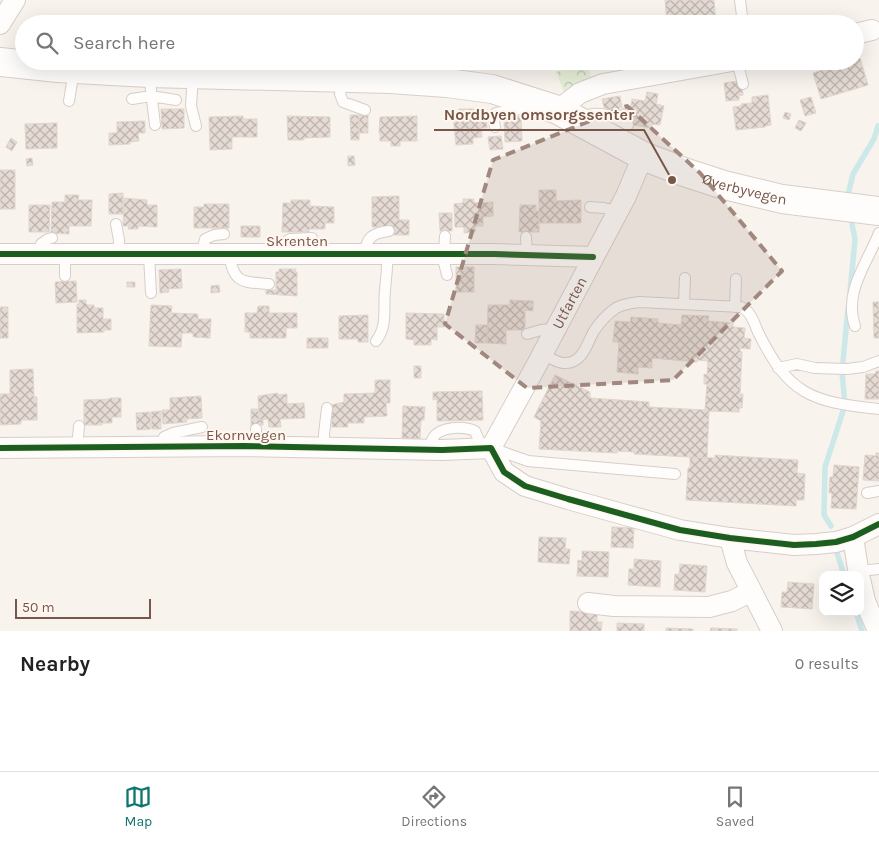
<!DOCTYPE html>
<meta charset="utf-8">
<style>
body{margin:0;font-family:Karla,sans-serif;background:#f6f6f6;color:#222}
.controls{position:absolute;right:15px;bottom:15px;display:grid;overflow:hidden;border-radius:10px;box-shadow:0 5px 20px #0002}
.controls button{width:45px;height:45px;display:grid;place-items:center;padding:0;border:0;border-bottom:1px solid #e0e0e0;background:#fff;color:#222;font:25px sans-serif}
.scale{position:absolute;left:15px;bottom:12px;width:136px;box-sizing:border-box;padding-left:5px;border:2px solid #78574b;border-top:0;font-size:14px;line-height:18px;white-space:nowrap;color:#78574b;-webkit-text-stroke:4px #fff7ef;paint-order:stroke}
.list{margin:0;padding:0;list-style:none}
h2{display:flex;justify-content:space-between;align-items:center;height:65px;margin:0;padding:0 20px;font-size:21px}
h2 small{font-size:16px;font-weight:400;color:#767676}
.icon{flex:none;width:28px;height:28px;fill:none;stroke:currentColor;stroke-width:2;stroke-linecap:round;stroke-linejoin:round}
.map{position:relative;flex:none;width:879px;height:631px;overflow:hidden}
.search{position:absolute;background:#fff;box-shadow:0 5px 20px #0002;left:15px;right:15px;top:15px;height:55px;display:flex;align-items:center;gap:12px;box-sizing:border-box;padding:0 18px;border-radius:28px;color:#767676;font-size:19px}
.sheet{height:140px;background:#fff}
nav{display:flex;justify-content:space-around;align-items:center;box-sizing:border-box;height:70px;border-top:1px solid #e0e0e0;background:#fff;font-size:14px;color:#767676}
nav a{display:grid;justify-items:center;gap:2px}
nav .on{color:#0f766e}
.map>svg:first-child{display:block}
.forest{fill:url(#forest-crowns)}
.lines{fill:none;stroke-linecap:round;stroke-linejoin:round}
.stream{stroke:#cde8e9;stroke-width:5.5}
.building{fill:url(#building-cross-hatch);stroke:#e1d6cf}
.service-casing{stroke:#d7cec9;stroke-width:12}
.minor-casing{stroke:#d7cec9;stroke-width:22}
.secondary-casing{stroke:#d8cec9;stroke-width:30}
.service{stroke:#fefdfc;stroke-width:10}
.minor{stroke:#fefdfc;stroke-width:20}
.secondary{stroke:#fefdfc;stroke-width:28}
.cycleway-casing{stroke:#fff7ef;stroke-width:9}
.cycleway{stroke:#1b5e20;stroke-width:6}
.marked{fill:#a0887e;fill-opacity:0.2;stroke:#a0887e;stroke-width:4;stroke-dasharray:10 6;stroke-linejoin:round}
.labels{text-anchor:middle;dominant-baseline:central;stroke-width:4;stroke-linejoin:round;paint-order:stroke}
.street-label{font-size:15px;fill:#78574b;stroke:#fff7ef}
.leader{fill:none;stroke:#78574b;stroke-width:2}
.callout-dot{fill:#78574b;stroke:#fff7ef;stroke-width:2}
.callout-label{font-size:16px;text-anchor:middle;font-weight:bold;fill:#78574b;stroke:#fff7ef;stroke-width:4;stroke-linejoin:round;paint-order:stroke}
</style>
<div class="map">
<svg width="879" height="631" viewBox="0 0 879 631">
<defs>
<pattern id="forest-crowns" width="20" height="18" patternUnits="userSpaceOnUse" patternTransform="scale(1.25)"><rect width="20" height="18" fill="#e6efd7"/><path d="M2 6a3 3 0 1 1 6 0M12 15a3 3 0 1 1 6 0" fill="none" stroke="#bfc4b0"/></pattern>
<pattern id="building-cross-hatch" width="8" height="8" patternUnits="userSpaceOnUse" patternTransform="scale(1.25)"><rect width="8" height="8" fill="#e5dbd4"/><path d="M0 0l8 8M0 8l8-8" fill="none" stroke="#beb4ae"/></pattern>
</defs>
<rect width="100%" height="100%" fill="#f8f3ed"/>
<path class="forest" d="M583 61H589L591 84 568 95 563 90 556 72 575 67Z"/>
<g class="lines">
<path class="stream" d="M847 199 853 174 874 139 878 126
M850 292 855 239 852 224
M831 526 824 515 825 467 845 405 842 372 848 308
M837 553 844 575
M856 612 862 631"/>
</g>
<path class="building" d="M665 0H714L716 24H667Z
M860 58 868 85 821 99 813 73 850 61H855V60Z
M737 81 738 85 742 84 743 95 739 96V100L726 101 724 83Z
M647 92 658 94 656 104 664 106 660 125 652 124 651 128 633 125 634 120 628 119 632 99 645 101Z
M768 95 771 125 765 126V127L736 130 733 107 741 106V104L752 103V97Z
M620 96 622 107 605 111 602 99Z
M811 97 816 113 805 116 800 100Z
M161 109H184V128L162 129Z
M459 109H474V115L486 114 487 128H481L482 137 473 138V144L456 145 453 115H460Z
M785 112 791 114 789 120 783 118Z
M350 115H359V140H351Z
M359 115H368V133H359Z
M243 116V119H257V137H232V149L210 150 209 117Z
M287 116 330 117V137L304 138V140H288Z
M417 116V141H400V146H391V141H380V133H379L380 117Z
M521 116 522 141 505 142 504 117Z
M799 120 806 123 801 131 795 128Z
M145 121V133H138L139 141 130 142V144L109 145V133H117V122Z
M57 123V148L26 149 25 124Z
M501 136 503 149 490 150 488 137Z
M11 138 17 142 12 151 6 147Z
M348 156H354L355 165 348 166Z
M32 158 33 165 27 166 26 159Z
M0 170H15V209H0Z
M539 190H556V201L581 200V223H539Z
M123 193V214H109V194Z
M65 195H79L78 200H92L91 226H69V234L51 233 52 202H65Z
M399 196V220H409V235H394V227H372V197Z
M124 198 147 200V205H157V227L138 226V229H128L129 226H123Z
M463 199H474V203L493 202V216L483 217V226H475V232L464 233V227H455L454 204 463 203Z
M291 200H310V206L334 207V223H325V229H309V232H282L283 203H291Z
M204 204H229V228H194V207H204Z
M29 205H50L49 232H29Z
M520 205H536V211H539V232H519Z
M439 213H452V231H440Z
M241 226H260V237H241Z
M456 267H474V292H456Z
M181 269 182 288 168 289 169 292 160 293 159 270Z
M279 269H296L295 272H297V296L266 294V290H276V272H279Z
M76 281 77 302 56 303 55 282Z
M127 282H135V287H127Z
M219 285 220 292 211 293V286Z
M79 300H86V304L88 305H94V308H103V319H111V330H104V332L77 333V304H79Z
M510 300 533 301V311L525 310V330H506V344L487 343 488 305H510Z
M873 302H879V338H874Z
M151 305 172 306 171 313 198 314V319H211L210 338 193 337V333H182L181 347 149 346Z
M258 306H269V313H297V328H286V338H250V332H245V313H257Z
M0 307H8V338H0Z
M406 313 444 314V327H437V340L431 339V345H414V340L406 339Z
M368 315V342H358V339H339V316Z
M682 315 709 316 708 321 733 323V327L745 328 744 338 751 339 750 349 740 348V351L742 352 740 394H743L742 408H739V412L709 411 707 458 634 454V452L617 451V453L539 449 541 421 534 417 555 375 590 392V398L649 402V407L705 410 707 384H704V374L707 375 708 361 697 360V362L652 358V368L638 367V374L617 372 619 342H613L615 321 630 322 631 317 658 319V323L681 325Z
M476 325H488L487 343H475Z
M307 338H328V348H307Z
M414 366H421V378H414Z
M33 369 34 397H37V420H21V424L0 425V394H10V370Z
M876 371H879V399H865L866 374H875Z
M375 380H390V403H386L387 416 364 417V423H347L348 427H332L331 405 344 402V394L375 393Z
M482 391 483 420 437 421V399L433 400V392Z
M278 393 277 395 287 394V404L304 403 305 418 280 419 281 427H269L268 419 259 420 258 396Z
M201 396 202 418 186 419 187 422 163 424 162 410H170V398Z
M110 398H121V417H112V423H102V425H84V400L110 399Z
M403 406 425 407 424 420H421L420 439 402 438Z
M251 409H259V420L263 419V425L251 426Z
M161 411V429H152L151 412Z
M150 412 151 429 137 430 136 413Z
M876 453H879V481L863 480 865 455 876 456Z
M715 455 798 460 797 473 805 474 804 500H796V506L686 500 688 468H690V457L715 458Z
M834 465 859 467 856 509 831 508 832 493H829L830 477H833Z
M612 527 634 528 633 548 611 547Z
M539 537 566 538 565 549H570L569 564 538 562Z
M582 551 609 552 608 577 577 576 578 560 582 561Z
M634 559 661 561 660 587 628 585 629 569H634Z
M680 564 707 566 705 592 674 590 675 574 679 575Z
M788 582 814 584 812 609 781 607 782 592H787Z
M570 611 597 612V622H602L601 631H570Z
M617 623 644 624V631H617Z
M666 628 693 629V631H666Z
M711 628 737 629V631H710Z"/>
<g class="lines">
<g class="service-casing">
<path id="service" d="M740 0 743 24
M737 61 743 84
M824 61 825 62
M149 74 155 125
M193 75 191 106 196 126
M343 79 340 94 343 102 365 110
M132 99 151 96 176 100
M69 101 74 70
M581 118C598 109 613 116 628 125
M495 127 494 122 496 113 526 108
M590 207 604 208 618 212
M116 224 119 240 118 255
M526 237 527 255
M40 254 41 244 48 239 52 238
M202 254 205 239 214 235 224 234
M229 254C234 283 241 282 269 284
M284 254V243L290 239 312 238
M365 254C366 237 373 233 389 231
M442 254 447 275
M444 254 445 236
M149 255 151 293
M65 276V254
M684 304 685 278
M735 307 736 279
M855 326C843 292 868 262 879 233
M527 334 541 330 555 329
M376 341C388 326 383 308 385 290 386 277 388 266 387 254
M542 354C549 357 557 363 564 363 583 364 587 343 594 331 600 322 607 314 616 308 623 304 631 303 639 302L741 307C751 311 754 323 758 332 789 395 811 402 879 409
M778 368 797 364 815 368 847 369 863 367 879 361
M162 447 164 437 173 433 202 427
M256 447V429
M77 448 79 426
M324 448V434L327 408
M494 449 528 461 675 474
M431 450C431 446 431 441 433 438 440 426 464 426 475 431L482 448
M867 493 879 491
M859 571 879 569"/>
</g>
<g class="minor-casing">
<g id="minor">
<path d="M0 24 15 0"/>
<path d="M855 34 872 30"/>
<path d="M558 110 580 93 603 84 732 61"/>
<path d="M0 254H494L593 257"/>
<path d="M0 448 244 446 442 450 491 448"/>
<path d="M491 448 504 472 525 486 568 499 680 530 730 538 794 545 816 544 836 542 853 537 879 524"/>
<path id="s1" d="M491 448 535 368 626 196 643 156"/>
<path d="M853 537 859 575"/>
<path d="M730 538 737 563 772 631"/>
<path d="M860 579 865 601 878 631"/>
<path d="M588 603 614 606 709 607 732 601 750 592"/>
</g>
</g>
<g class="secondary-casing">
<g id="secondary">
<path id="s2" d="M0 62 58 68 149 73 390 79 447 83 492 89 558 110 643 156 684 172 724 185 782 199 879 211"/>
</g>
</g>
<use href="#service" class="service"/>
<use href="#minor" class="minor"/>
<use href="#secondary" class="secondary"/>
<g class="cycleway-casing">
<path id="cycleway" d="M0 254H494L593 257
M0 448 244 446 442 450 491 448 504 472 525 486 568 499 680 530 730 538 794 545 816 544 836 542 853 537 879 524"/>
</g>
<use href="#cycleway" class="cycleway"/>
</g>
<path class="marked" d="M627 106 700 173 782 271 673 380 527 388 445 324 493 160Z"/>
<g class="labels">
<g class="street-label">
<text stroke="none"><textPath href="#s2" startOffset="766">Øverbyvegen</textPath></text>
<text x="297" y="241">Skrenten</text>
<text stroke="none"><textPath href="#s1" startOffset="165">Utfarten</textPath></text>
<text x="246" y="435">Ekornvegen</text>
</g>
</g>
<path class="leader" d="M672 180L644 130H434"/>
<circle class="callout-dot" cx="672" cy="180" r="5"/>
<g class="callout-label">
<text x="539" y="120">Nordbyen omsorgssenter</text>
</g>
</svg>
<div class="controls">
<button><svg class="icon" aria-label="layers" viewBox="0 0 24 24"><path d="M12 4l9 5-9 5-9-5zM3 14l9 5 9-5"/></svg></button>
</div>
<div class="scale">50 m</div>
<div class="search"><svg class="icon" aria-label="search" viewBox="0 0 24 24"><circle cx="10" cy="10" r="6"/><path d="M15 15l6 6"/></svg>Search here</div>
</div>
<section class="sheet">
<h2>Nearby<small>0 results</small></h2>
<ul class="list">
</ul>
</section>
<nav>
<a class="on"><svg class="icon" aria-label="map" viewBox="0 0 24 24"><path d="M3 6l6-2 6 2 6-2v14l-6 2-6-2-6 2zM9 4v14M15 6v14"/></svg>Map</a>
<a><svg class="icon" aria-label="directions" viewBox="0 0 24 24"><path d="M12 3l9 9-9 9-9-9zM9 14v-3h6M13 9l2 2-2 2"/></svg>Directions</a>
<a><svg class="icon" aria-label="saved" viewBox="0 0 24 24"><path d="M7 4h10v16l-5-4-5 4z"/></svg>Saved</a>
</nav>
